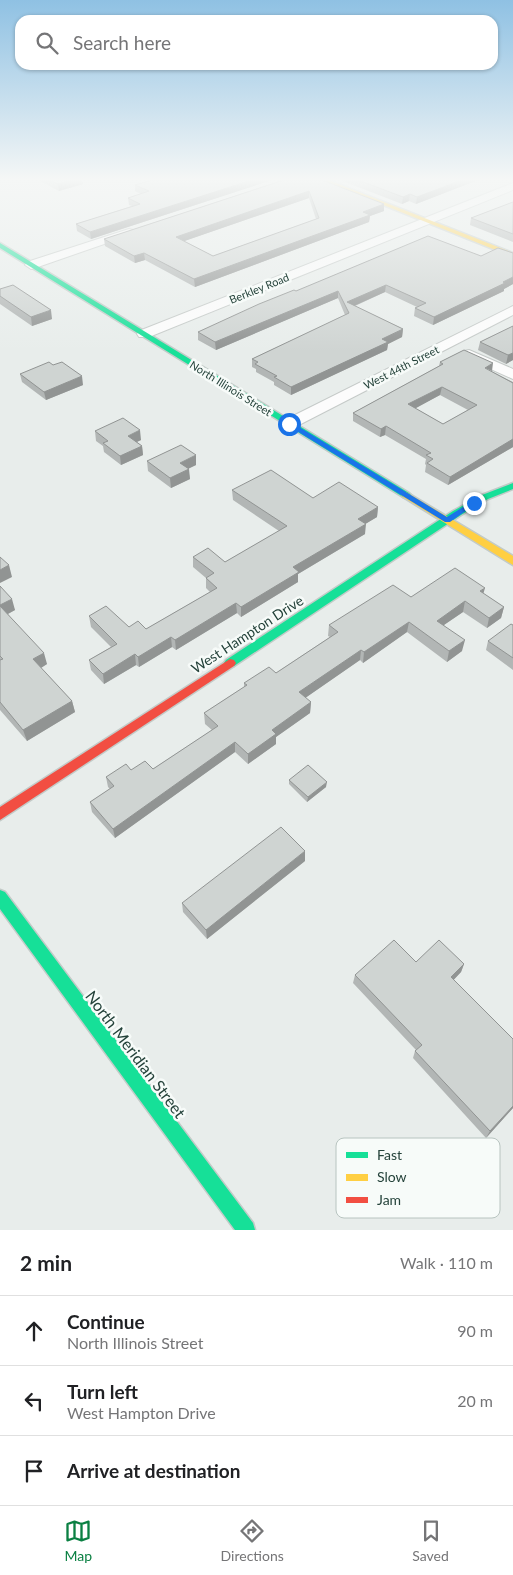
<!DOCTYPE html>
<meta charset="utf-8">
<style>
body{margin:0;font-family:Lato,sans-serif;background:#f2f2f2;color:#202124}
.stop{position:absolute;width:15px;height:15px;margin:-11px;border:4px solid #1a73e8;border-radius:50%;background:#fff}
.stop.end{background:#1a73e8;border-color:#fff;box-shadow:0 1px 5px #0008}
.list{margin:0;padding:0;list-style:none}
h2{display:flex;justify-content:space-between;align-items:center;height:65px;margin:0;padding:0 20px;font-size:21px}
h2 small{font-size:16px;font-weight:400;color:#757577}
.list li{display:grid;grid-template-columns:32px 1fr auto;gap:15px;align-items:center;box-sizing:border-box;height:70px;padding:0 20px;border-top:1px solid #e0e0e0}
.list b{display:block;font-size:19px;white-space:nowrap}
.list p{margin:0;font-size:16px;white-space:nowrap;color:#757577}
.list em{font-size:16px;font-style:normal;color:#757577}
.icon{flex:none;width:28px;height:28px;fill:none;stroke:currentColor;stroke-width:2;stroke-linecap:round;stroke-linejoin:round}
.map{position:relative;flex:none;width:513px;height:1230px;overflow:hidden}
.search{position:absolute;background:#fff;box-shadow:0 1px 4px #0004;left:15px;right:15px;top:15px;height:55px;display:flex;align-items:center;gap:12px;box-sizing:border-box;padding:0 18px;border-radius:15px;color:#757577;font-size:19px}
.sheet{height:275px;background:#fff}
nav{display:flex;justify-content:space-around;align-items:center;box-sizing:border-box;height:70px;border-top:1px solid #e0e0e0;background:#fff;font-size:14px;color:#757577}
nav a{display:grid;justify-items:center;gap:2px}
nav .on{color:#0b8043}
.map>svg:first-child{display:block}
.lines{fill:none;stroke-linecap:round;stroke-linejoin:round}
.street-casing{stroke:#c5cac8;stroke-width:2}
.fast-casing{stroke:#c3cbc8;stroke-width:3}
.slow-casing{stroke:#c3cbc8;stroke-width:3}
.jam-casing{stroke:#c3cbc8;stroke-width:3}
.street{fill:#fcfcfc;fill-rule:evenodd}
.fast{fill:#16e098;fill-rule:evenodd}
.slow{fill:#ffcf43;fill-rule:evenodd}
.jam{fill:#f24e42;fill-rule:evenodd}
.wall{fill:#b2b6b5;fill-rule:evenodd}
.shaded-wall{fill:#919493}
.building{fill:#cfd4d2;stroke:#919493;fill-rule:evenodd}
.route{fill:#1a73e8}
.labels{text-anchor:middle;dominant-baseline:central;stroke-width:5;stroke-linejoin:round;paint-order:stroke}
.far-street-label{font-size:11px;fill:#24423a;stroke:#f7fbf9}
.street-label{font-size:14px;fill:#24423a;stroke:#f7fbf9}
.near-street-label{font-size:16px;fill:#24423a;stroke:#f7fbf9}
.key{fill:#f7fbf9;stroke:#b8c4c0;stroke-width:1}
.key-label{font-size:14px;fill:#24423a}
</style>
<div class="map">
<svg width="513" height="1230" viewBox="0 0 513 1230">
<rect width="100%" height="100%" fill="#e8edeb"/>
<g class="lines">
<g class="street-casing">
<path id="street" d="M513 183V190L149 337H139L137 334 139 331Z
M129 229 133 230 135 232 133 234 35 268 31 269 25 265 27 262Z
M513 306V315L295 427H283L281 424 283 421Z
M469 350 513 369V379L464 357 462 354 464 351Z"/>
</g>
<g class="fast-casing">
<path id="fast" d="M0 243 409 493 411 495 406 498 403 497 0 248Z
M513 483V489L488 499 461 515 234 666H226L224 663 226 660 453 511 482 495Z
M0 890 5 892 253 1223 255 1230H235L0 909Z"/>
</g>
<g class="slow-casing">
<path id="slow" d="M321 180H328L513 253V257Z
M406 492 513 556V565L403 497 401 495Z"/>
</g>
<g class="jam-casing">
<path id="jam" d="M230 659 234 660 236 663 234 666 0 820V807Z"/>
</g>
<use href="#street" class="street"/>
<use href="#fast" class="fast"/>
<use href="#slow" class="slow"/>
<use href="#jam" class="jam"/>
</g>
<path class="wall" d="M38 180H82L83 184 59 191Z
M272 180 91 239 77 231 76 224 132 206 129 205 128 198 141 194 135 191V185Z
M283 180 384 204V211L370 216 369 222 195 287 145 260 135 263 105 246 104 239ZM309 198 316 219 213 256 184 241Z
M340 180H478L416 204 409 201 402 204Z
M513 202V242L470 225 471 218Z
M513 253V284L504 289V291L433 325 414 316 415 308 417 307 385 292 355 306 403 329 402 337 388 344 387 350 291 395 274 385V382L256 372V369L252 367V359L345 315 338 298 216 350 198 340V332L296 291 481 256Z
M0 289 52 319 32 326 0 304Z
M513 326V360L506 364 478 350 480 342Z
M440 362 491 371 513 382V447L448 485 425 472 426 465 425 464 426 459 385 435 380 437 353 421V413L439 366ZM440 395 468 410 443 424 415 408Z
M20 374 83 385 46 400 22 382Z
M95 431 141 440 137 442 142 446 143 455 121 465 104 452 103 446 96 441Z
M147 461 196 465 188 469 190 479 171 488 148 471Z
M232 490 313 498 378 507 377 517 365 524V534L298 574V582L241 617 237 613 176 650 172 647 139 667 136 665 104 684 91 670 89 660 111 647 91 627 89 616 129 627 146 629 210 592 206 588V578L193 567V557L225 562 279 531 233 500Z
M0 586 15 610 8 614 47 664 41 668 72 701 75 712 27 741 0 710Z
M483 594 504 607 501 618 487 628 463 612 444 625 462 651 447 662 407 632 363 663 360 660 305 698 311 702 310 713 276 737V744L248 764 235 752 115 838 92 812 90 802 110 789 108 787 106 777 131 770 153 769 212 730 205 724 204 713 244 687V683L276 673 330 637 328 636 329 625 411 597Z
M513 625V670L486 650 488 641Z
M289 780 326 787 307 802 289 784Z
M305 861 207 939 183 912 182 903Z
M416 962 464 964 461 972 453 980 513 1108 486 1138 413 1058 415 1051 416 1050 353 983 355 975Z"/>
<path class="shaded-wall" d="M73 180H82L83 184 59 191 58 184Z
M252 180H272L91 239 90 232Z
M462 180H478L416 204 417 197Z
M309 191V198L176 244V237Z
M410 194 409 201 402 204 403 197Z
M384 204V211L370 216 369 222 195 287 194 279Z
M144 253 145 260 135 263 134 256Z
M513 277V284L504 289V291L433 325 434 317Z
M386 285 385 292 347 309V302Z
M338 291V298L216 350 215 342Z
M51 310 52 319 32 326 31 317Z
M403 329 402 337 388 344 387 350 291 395V387L382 339Z
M513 353V360L506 364 508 355Z
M493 363 492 371 485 368Z
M82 376 83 385 46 400 44 392Z
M442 387 440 395 407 413 408 404Z
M386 426 385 435 380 437 381 429Z
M140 430 141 440 130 445 128 436Z
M513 439V447L448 485 450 477Z
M142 446 143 455 121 465 120 456Z
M196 455V465L181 472 180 463Z
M189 469 190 479 171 488 170 478Z
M378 507 377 517 357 529 358 519Z
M366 524 365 534 298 574V582L241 617V607L293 567Z
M9 565 12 577 0 583V570Z
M485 588 482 598 480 591Z
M12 599 15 610 2 617 0 609V605Z
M465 601 463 612 435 631 437 621Z
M236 603 237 613 176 650 175 640Z
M504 607 501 618 487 628 489 618Z
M409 622 407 632 363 663 364 652Z
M171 637 172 647 139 667 138 657Z
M465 640 462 651 447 662 449 651Z
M361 650 360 660 298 703 299 692Z
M44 653 47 664 36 671 33 659Z
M135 654 136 665 104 684 103 674Z
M72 701 75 712 27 741 23 730Z
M311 702 310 713 276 737V744L248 764V754L272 730Z
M235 742V752L115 838 113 829Z
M327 782 326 787 307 802 308 797Z
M305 851V861L207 939 206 930Z
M464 964 461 972 448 986 451 977Z
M513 1106V1108L486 1138 490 1131Z"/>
<path class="building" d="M50 180H73L58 184Z
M152 180H252L90 232 76 224 140 204 128 198 149 191 135 185Z
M284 180H322L384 204 363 212 370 215 194 279 144 253 134 256 104 239ZM309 191 319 218 213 256 176 237Z
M358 180H462L417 197 410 194 403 197Z
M513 202V234L471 218Z
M428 236 481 256 498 248 513 253V277L503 282 505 283 434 317 415 308 426 303 386 285 347 302 403 329 382 339 388 342 291 387 274 377 277 376 255 364 258 362 252 359 349 313 338 291 215 342 198 332 259 304 294 290 296 291Z
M13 285 51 310 31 317 0 296V289Z
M513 326V353L508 355 480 342Z
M464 350 493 363 485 368 513 383V439L450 477 427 463 433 459 426 455 431 453 386 426 381 429 353 413 443 364 440 362ZM442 387 477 405 443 424 408 404Z
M49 362 53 365 62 362 82 376 44 392 20 374Z
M123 418 140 430 128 436 142 446 120 456 103 443 108 441 95 431Z
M181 445 196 455 180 463 189 469 170 478 147 461Z
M271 470 313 498 339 482 378 507 358 519 366 524 293 567 299 572 241 607 236 603 175 640 171 637 138 657 135 654 103 674 89 660 117 644 89 616 106 606 129 627 138 621 146 629 217 588 206 578 214 573 193 557 208 548 225 562 287 526 232 490Z
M0 557 9 565 0 570Z
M455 568 485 588 480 591 504 607 489 618 465 601 437 621 465 640 449 651 409 622 364 652 361 650 299 692 311 702 272 730 276 734 248 754 235 742 113 829 90 802 114 786 106 777 126 764 131 770 145 761 153 769 218 726 204 713 247 685 244 683 269 667 276 673 338 632 329 625 393 585 411 597Z
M0 586 12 599 0 605Z
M0 606 44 653 33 659 72 701 23 730 0 702V660L3 659 0 656Z
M511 624 513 625V658L488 641Z
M308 765 327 782 308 797 289 780Z
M281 827 305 851 206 930 182 903Z
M394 940 416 962 439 940 464 964 451 977 513 1039V1106L490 1131 415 1051 422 1045 355 975Z"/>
<linearGradient id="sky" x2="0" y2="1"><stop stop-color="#8fc1e3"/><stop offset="0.51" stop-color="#f5f7f6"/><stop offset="1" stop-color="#f5f7f6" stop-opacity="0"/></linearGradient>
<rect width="513" height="352" fill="url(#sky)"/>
<path class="route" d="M287 422H291L447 517 471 502 477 503 450 522H445L287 425Z"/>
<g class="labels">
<g class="far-street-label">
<text transform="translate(259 288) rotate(-22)">Berkley Road</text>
<text transform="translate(401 367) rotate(-27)">West 44th Street</text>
<text transform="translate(231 388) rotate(32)">North Illinois Street</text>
</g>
<g class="street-label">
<text transform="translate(247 634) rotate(-33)">West Hampton Drive</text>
</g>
<g class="near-street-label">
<text transform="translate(136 1054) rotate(53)">North Meridian Street</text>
</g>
</g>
<rect x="336" y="1138" width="164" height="80" rx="8" class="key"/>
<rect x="346" y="1152" width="22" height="6" fill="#16e098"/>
<rect x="346" y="1174" width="22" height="7" fill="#ffcf43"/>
<rect x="346" y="1197" width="22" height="6" fill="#f24e42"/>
<g class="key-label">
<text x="377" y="1160">Fast</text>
<text x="377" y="1182">Slow</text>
<text x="377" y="1205">Jam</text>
</g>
</svg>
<div class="stop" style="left:289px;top:424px"></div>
<div class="stop end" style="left:474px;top:503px"></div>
<div class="search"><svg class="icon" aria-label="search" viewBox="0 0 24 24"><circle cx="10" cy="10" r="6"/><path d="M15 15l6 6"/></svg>Search here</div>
</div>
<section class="sheet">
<h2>2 min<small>Walk · 110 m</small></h2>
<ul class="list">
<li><svg class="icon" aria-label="ahead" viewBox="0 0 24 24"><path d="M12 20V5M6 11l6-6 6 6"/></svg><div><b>Continue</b><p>North Illinois Street</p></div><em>90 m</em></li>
<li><svg class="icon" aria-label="left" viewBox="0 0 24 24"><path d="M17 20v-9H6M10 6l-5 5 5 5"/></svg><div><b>Turn left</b><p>West Hampton Drive</p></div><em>20 m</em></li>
<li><svg class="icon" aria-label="arrive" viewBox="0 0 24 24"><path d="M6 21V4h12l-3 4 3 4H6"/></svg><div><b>Arrive at destination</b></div></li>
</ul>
</section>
<nav>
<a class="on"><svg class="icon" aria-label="map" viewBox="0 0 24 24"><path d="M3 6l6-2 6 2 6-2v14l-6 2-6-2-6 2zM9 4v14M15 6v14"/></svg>Map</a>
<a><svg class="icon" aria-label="directions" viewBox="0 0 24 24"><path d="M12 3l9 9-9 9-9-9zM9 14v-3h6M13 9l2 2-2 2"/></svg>Directions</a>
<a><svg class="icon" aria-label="saved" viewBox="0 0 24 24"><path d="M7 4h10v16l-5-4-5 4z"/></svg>Saved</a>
</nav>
